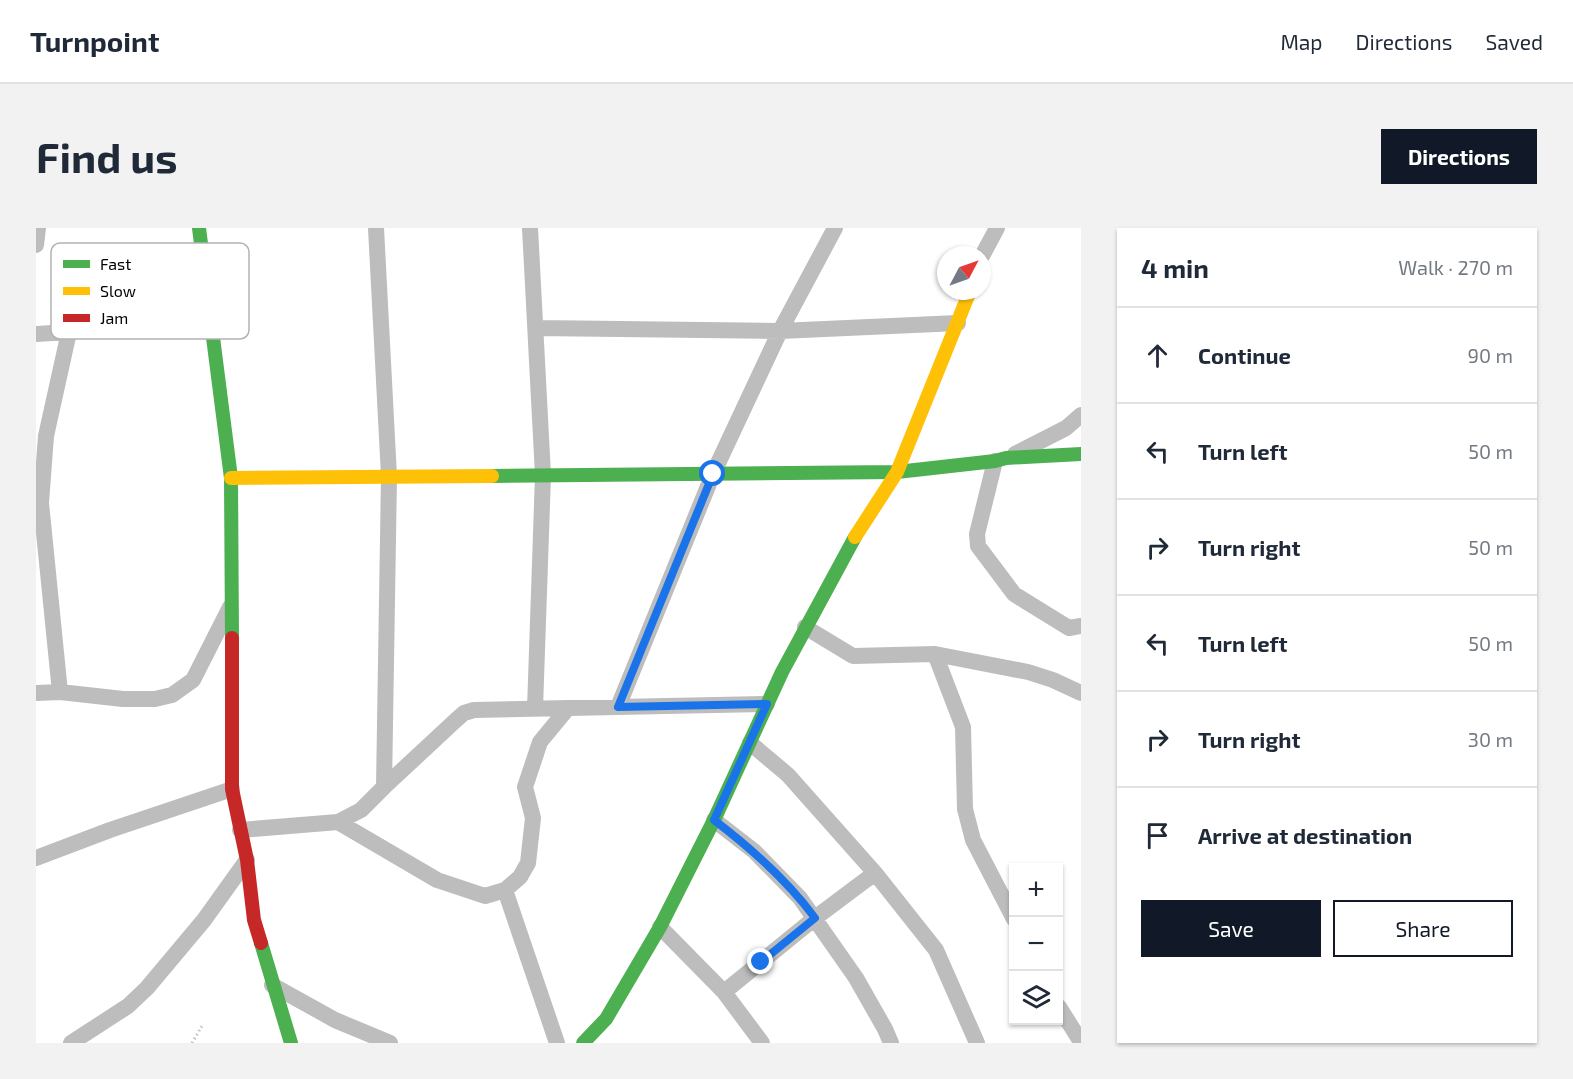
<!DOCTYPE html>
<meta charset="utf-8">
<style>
body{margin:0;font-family:"Exo 2",sans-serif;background:#f2f2f3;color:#1f2937}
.controls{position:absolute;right:18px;bottom:18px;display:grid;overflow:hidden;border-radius:0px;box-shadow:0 2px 4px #0004}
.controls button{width:54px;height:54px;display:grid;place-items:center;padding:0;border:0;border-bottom:2px solid #e0e1e3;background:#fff;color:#1f2937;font:30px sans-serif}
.compass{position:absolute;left:901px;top:18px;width:54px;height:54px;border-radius:50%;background:#fff;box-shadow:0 2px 4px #0004;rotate:49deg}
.stop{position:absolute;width:18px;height:18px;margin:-14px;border:4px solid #1a73e8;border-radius:50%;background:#fff}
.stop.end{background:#1a73e8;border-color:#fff;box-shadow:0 2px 6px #0008}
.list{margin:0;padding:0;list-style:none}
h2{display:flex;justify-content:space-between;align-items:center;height:78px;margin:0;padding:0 24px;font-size:26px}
h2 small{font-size:20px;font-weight:400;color:#747a83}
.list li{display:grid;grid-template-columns:39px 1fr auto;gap:18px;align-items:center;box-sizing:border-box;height:96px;padding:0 24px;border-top:2px solid #e0e1e3}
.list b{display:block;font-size:22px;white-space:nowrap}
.list em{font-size:20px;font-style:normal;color:#747a83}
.actions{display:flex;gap:12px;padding:18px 24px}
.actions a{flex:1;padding:14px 0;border:2px solid #111827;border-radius:0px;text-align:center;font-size:21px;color:#111827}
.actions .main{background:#111827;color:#fff}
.icon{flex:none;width:33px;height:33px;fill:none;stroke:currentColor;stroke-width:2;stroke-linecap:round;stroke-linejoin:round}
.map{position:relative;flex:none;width:1045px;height:815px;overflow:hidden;border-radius:0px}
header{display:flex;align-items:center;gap:36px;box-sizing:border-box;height:84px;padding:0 30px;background:#fff;border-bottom:2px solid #e0e1e3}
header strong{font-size:28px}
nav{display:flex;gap:33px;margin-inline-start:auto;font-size:21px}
.intro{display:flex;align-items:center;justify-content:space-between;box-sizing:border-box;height:144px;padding:0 36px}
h1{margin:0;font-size:42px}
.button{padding:15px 27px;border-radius:0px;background:#111827;color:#fff;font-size:21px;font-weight:700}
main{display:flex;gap:36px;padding:0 36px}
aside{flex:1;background:#fff;border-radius:0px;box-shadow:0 2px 4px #0004}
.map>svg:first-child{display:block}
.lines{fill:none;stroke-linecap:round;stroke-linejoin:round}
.path{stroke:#c2c2c2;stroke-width:3;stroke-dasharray:1.5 3;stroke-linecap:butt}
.street{stroke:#bdbdbd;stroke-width:16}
.fast{stroke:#4caf50;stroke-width:14}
.slow{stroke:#ffc107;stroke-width:14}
.jam{stroke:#c62828;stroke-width:14}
.route{stroke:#1a73e8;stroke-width:8}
.key{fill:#fff;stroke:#b2b2b2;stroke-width:1.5}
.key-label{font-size:16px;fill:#000}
</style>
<header>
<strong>Turnpoint</strong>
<nav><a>Map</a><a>Directions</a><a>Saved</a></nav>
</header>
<div class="intro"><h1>Find us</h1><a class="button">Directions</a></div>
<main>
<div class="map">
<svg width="1045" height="815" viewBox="0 0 1045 815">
<rect width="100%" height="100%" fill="#fff"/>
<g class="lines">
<path class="path" d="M156 815 166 798"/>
<path class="street" d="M494 0 507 247 499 481
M0 17 2 0
M946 28 961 0
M501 100 744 103 922 95
M0 106 33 104 65 93 166 30
M979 226 1030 200 1045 187
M959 233 941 306 942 318 978 366 1033 400 1045 398
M769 399 817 428 899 426 992 444 1017 452 1045 465
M899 426 927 499 929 581 937 612 978 691
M24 464 5 275 10 208 33 104
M0 465 24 464 87 471H119L136 467 157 452 194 379
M582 479 677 246 744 103 799 0
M714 515 752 547 839 645 900 722 941 815
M348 559 420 492 428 485 438 482 731 476
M678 592 718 623 764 670 820 750 849 801 855 815
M302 594 401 652 449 668 469 662 484 649 492 635 497 590 489 559 504 514 532 480
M204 602 302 594 325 582 348 559 353 248 340 0
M0 630 74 602 196 561
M469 662 521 815
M624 699 688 764 726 815
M236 757 299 792 354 815
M688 764 779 690 839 645
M1023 779 1045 814
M35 815 92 778 111 760 168 692 211 632"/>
<path class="fast" d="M163 0 195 250 196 410
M456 248 861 244 959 233 970 230 1045 226
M225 715 255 815
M547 815 570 791 624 699 678 592 746 444 819 309"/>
<path class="slow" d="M195 250 456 248
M819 309 861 244 934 63"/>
<path class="jam" d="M196 410V561L211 632 218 692 225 715"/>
</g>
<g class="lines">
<path class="route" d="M677 246 582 479 731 476 678 592C716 621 751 652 779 690L725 734"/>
</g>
<rect x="15" y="15" width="198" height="96" rx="9" class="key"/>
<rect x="27" y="32" width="27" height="8" fill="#4caf50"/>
<rect x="27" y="59" width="27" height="8" fill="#ffc107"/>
<rect x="27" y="86" width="27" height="8" fill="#c62828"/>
<g class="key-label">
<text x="64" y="42">Fast</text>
<text x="64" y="69">Slow</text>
<text x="64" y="96">Jam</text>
</g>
</svg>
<div class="controls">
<button>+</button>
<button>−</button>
<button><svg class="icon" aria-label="layers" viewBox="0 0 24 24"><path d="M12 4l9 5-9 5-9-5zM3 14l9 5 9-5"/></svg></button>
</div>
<svg class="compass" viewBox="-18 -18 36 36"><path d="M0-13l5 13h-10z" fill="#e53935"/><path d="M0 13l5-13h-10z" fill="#747a83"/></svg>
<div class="stop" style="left:677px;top:246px"></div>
<div class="stop end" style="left:725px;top:734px"></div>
</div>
<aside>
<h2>4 min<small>Walk · 270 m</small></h2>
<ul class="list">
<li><svg class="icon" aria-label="ahead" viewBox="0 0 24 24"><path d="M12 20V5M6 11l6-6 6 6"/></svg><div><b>Continue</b></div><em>90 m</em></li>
<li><svg class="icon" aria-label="left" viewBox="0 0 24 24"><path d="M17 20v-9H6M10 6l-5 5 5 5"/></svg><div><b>Turn left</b></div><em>50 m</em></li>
<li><svg class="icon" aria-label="right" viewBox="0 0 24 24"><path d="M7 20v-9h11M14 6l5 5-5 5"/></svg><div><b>Turn right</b></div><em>50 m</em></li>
<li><svg class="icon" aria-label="left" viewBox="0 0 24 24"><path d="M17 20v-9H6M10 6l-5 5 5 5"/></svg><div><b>Turn left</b></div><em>50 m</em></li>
<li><svg class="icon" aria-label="right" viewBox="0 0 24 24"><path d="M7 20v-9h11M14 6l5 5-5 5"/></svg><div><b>Turn right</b></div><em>30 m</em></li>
<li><svg class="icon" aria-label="arrive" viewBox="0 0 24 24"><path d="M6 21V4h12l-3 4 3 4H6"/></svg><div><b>Arrive at destination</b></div></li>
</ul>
<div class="actions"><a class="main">Save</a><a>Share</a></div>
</aside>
</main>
